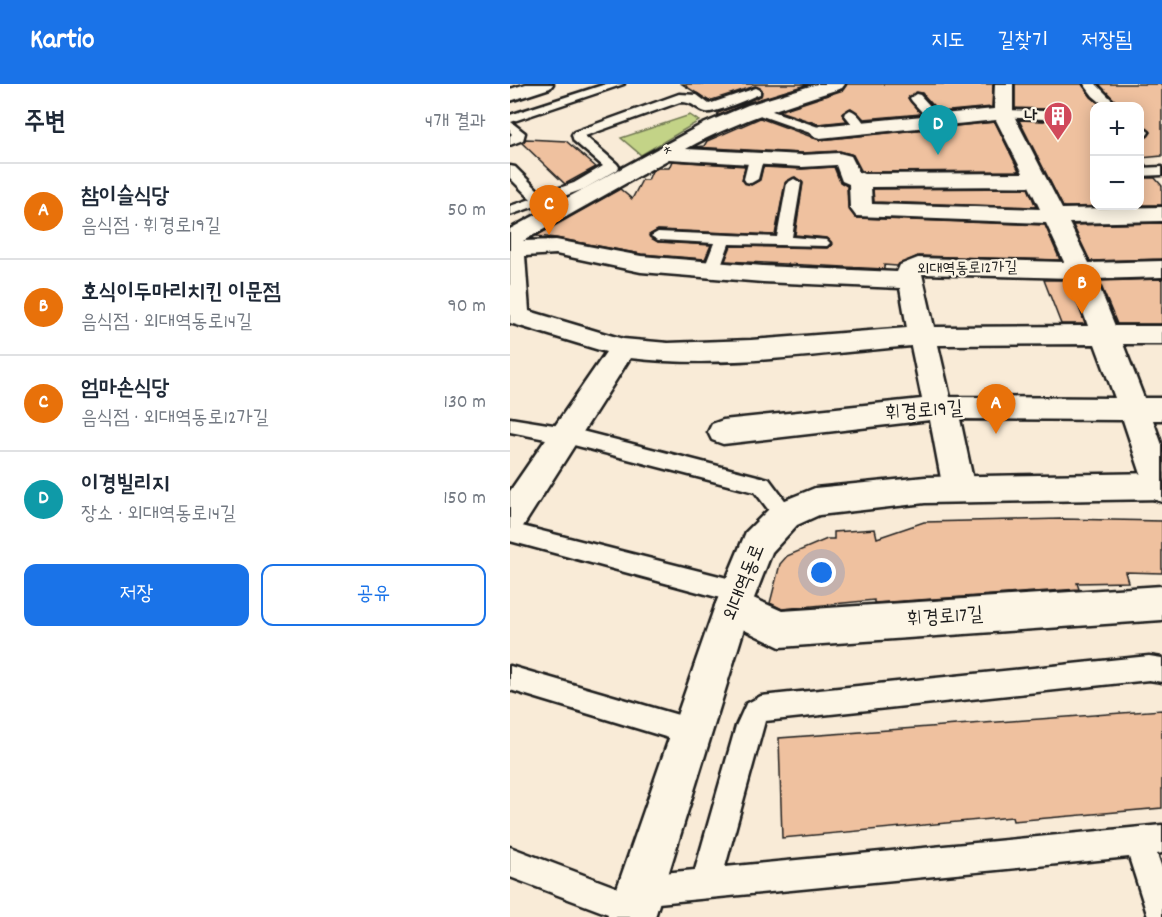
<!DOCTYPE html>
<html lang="ko">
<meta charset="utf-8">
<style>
body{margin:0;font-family:Dekko,"Poor Story",sans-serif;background:#f6f6f7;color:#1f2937}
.controls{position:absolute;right:18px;top:18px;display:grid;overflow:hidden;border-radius:12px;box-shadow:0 3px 15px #0003}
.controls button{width:54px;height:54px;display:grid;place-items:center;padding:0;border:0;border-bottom:2px solid #e0e1e3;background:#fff;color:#1f2937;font:30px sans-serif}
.you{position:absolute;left:312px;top:489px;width:21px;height:21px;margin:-15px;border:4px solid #fff;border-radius:50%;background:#1a73e8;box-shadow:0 0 0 9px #1a73e833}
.badge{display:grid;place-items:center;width:39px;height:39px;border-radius:50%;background:#1a73e8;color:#fff;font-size:20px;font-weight:700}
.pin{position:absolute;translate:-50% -50px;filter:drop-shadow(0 2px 3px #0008)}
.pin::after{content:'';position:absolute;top:32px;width:21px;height:18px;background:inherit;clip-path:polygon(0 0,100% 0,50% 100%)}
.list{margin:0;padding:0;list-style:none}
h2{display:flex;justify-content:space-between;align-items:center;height:78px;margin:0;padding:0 24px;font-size:26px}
h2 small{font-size:20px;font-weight:400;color:#747a83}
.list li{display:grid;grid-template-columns:39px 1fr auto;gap:18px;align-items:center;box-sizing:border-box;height:96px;padding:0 24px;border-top:2px solid #e0e1e3}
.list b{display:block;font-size:22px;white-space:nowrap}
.list p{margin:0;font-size:20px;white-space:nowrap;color:#747a83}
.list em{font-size:20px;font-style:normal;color:#747a83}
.actions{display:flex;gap:12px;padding:18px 24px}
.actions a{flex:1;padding:14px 0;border:2px solid #1a73e8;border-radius:12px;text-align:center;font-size:21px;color:#1a73e8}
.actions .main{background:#1a73e8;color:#fff}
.map{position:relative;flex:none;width:652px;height:833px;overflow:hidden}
header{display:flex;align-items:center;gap:36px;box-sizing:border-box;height:84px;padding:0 30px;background:#1a73e8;color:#fff}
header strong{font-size:28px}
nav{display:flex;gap:33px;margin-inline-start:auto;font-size:21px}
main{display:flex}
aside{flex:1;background:#fff}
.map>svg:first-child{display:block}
.green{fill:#c3d387;stroke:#707852;stroke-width:1.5}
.building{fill:#efc19f;stroke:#1c1c1c;stroke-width:1.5}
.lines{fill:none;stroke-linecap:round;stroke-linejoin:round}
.lane-casing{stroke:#1c1c1c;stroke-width:5}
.street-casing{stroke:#1c1c1c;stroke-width:5}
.secondary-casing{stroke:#1c1c1c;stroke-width:5}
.lane{fill:#fcf5e5;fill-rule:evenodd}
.street{fill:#fcf5e5;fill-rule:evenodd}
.secondary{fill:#fcf5e5;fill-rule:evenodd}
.labels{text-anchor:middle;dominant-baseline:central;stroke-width:4.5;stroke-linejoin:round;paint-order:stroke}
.far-poi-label{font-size:16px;font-weight:bold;fill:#1c1c1c;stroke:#fcf5e5;text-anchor:end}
.far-street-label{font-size:16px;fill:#1c1c1c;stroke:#fcf5e5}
.street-label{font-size:20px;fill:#1c1c1c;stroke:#fcf5e5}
</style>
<header>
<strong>Kartio</strong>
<nav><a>지도</a><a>길찾기</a><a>저장됨</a></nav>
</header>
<main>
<aside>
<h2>주변<small>4개 결과</small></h2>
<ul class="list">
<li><span class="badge" style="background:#e8710a">A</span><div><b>참이슬식당</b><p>음식점 · 휘경로19길</p></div><em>50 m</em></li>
<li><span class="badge" style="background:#e8710a">B</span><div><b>호식이두마리치킨 이문점</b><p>음식점 · 외대역동로14길</p></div><em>90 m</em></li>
<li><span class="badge" style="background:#e8710a">C</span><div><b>엄마손식당</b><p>음식점 · 외대역동로12가길</p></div><em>130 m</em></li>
<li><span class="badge" style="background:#0f9aa8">D</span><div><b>이경빌리지</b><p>장소 · 외대역동로14길</p></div><em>150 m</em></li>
</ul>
<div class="actions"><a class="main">저장</a><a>공유</a></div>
</aside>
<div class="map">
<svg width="652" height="833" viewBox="0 0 652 833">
<rect width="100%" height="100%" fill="#f9ebd7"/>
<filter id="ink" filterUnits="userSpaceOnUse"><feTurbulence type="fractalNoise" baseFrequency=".0167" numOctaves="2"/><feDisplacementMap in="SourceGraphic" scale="12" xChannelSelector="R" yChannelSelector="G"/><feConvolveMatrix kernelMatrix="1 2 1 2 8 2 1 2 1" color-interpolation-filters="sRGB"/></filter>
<g filter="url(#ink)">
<path class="green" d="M180 31 189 37 131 71 111 54Z"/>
<path class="building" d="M172 0H299L237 19 207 32 208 29 251 12 252 6 245 2 199 17Z
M337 0H483L482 23 429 28 412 9 407 8 398 14 411 30 354 35 341 24 332 30 337 37 308 40 269 27 333 6Z
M505 0H572L581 13 592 22H585V122H614L553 123 509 36 534 37 542 30 534 25 505 24Z
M589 0H652V72L630 74 636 81 630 82V53H637L641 48 630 39V22H610Z
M250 34 310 56 485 38 509 87 354 88 351 86 343 71 330 67 292 69 184 63 194 62 197 57Z
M16 55 56 57 86 83 55 100 12 59Z
M162 77 235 82 232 96 241 101 250 96 253 83 292 85 324 83 330 98 337 102 338 124 346 134 535 141 550 176 408 172 387 182 374 181V185L215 177 221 162 317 164 322 161 317 154 285 151 293 99 285 93 275 99 265 151 148 146 139 151 148 158 201 161 195 175 131 170 46 154 26 152 110 105 122 115 132 96H138L142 87 148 84H159Z
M630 94H645L652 102V121H630Z
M518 104 526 123 364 118 363 105Z
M652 139V175L580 177 563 141Z
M652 195V240H607L589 197Z
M534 196H559L575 240H551Z
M551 435 652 437V489L615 488 618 498 567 499 569 505 364 519V516L272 525 260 519 270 480 277 472 317 455H324V448L365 445 367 454 414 438Z
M652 626V724L503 737 502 733 272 754 269 654Z"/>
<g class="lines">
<g class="lane-casing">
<path id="lane" d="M96 0H114L1 38 15 49 13 56 0 61V52L2 50 0 48V31Z
M574 0H586L608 22H595L583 12Z
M246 4 250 6V10C239 14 205 30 196 28 185 25 185 18 170 18L75 52 107 80 109 83 107 86 74 105 0 131V122L21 115 0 94V82L5 83 32 110 64 99 93 82 64 57 62 51 64 48 169 10 187 11 199 20Z
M406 10 410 11 429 32 431 35 429 38H421L402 17 400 14Z
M245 21 314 45 316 48 314 51H306L241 28V22Z
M340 26C347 28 352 36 356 42L354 45H346L334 30Z
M493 26 534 27 540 31 534 35 489 33 487 30Z
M630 41 639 48 637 51H630Z
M246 71 253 75 248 95 241 99 236 98 234 95 239 75Z
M652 83V91L630 92V84Z
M284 95 291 99 282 153 317 156 320 159 317 162 219 160 210 185 202 190 194 185 204 159 148 156 141 152 148 148 267 153 277 99Z
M0 334 56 343 259 395 286 431 283 437 275 440 267 437 245 408 56 359 0 348Z
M0 439 229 497 237 501 241 508 237 515 229 519 0 457Z
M639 572 652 574V598L639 596 255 637 215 783 652 741V769L647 770 652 784V833H638L619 773 138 820 140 825 137 833H106L0 793V763L116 807 120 795 131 791 185 786 226 642 236 620 251 612Z
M0 582 182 635 191 639 195 648 191 657 182 661 0 606Z"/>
</g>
<g class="street-casing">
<path id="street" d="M307 0H335L332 4C278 21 226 37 176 65L292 71 329 69 341 72 349 88 354 90 513 89 486 36 310 54 303 52 300 48 303 44 310 42 484 25 485 0H503V30L552 125 652 123V137L559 139 579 179 652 177V193L586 195 605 242H652V260H613L634 314H652V336H643L652 361V418L640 414 636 405 613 336 450 335 465 405 461 414 449 418 437 414 433 405 420 336 213 360 202 356 198 348 202 340 213 336 412 315 401 262C308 270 213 285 120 274L12 444 0 448V407L96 268 0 239V145L191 41 238 21ZM159 75 292 83 326 81 332 97 339 100 340 124 346 132 536 139 554 178 408 174 390 181 387 188 253 182 131 172 46 156 13 157ZM519 102 530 125 362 120 361 103ZM46 170 131 188 253 198 390 204 397 244 241 256 158 259 113 255 19 227 15 172ZM412 190 561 194 578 242 424 243ZM585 260 605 314 440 313 428 261Z
M652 502V536L270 563 210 534 205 522 210 510 223 505 272 527Z"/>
</g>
<g class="secondary-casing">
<path id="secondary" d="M16 0H43L40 4 0 17V5Z
M652 389V415L415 419 309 431 287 441 262 468 241 522 145 833H97L205 522 236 448 263 421 305 404 415 393Z"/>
</g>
<use href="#lane" class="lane"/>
<use href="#street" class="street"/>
<use href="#secondary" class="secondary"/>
</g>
</g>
<defs>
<g id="building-pin" transform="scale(1.5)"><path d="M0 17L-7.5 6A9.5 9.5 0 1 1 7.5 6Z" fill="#d1495b" stroke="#fcf5e5"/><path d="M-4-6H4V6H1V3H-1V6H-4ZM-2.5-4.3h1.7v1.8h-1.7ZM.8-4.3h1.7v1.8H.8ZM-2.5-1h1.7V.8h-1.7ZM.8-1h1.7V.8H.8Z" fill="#fff"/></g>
</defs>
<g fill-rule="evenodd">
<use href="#building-pin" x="548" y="32"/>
</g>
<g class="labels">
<g class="far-poi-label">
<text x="527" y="32">나</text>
</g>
<g class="far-street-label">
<text transform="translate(158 67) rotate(-30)">ㅊ</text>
<text transform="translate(457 185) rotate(-1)">외대역동로12가길</text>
</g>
<g class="street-label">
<text transform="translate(414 328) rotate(-4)">휘경로19길</text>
<text transform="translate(235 499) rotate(-68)">외대역동로</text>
<text transform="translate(435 534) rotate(-4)">휘경로17길</text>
</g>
</g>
</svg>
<div class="controls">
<button>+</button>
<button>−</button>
</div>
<div class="you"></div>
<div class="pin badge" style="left:486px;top:350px;background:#e8710a">A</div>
<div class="pin badge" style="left:572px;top:230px;background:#e8710a">B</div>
<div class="pin badge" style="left:39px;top:151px;background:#e8710a">C</div>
<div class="pin badge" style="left:428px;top:71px;background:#0f9aa8">D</div>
</div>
</main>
